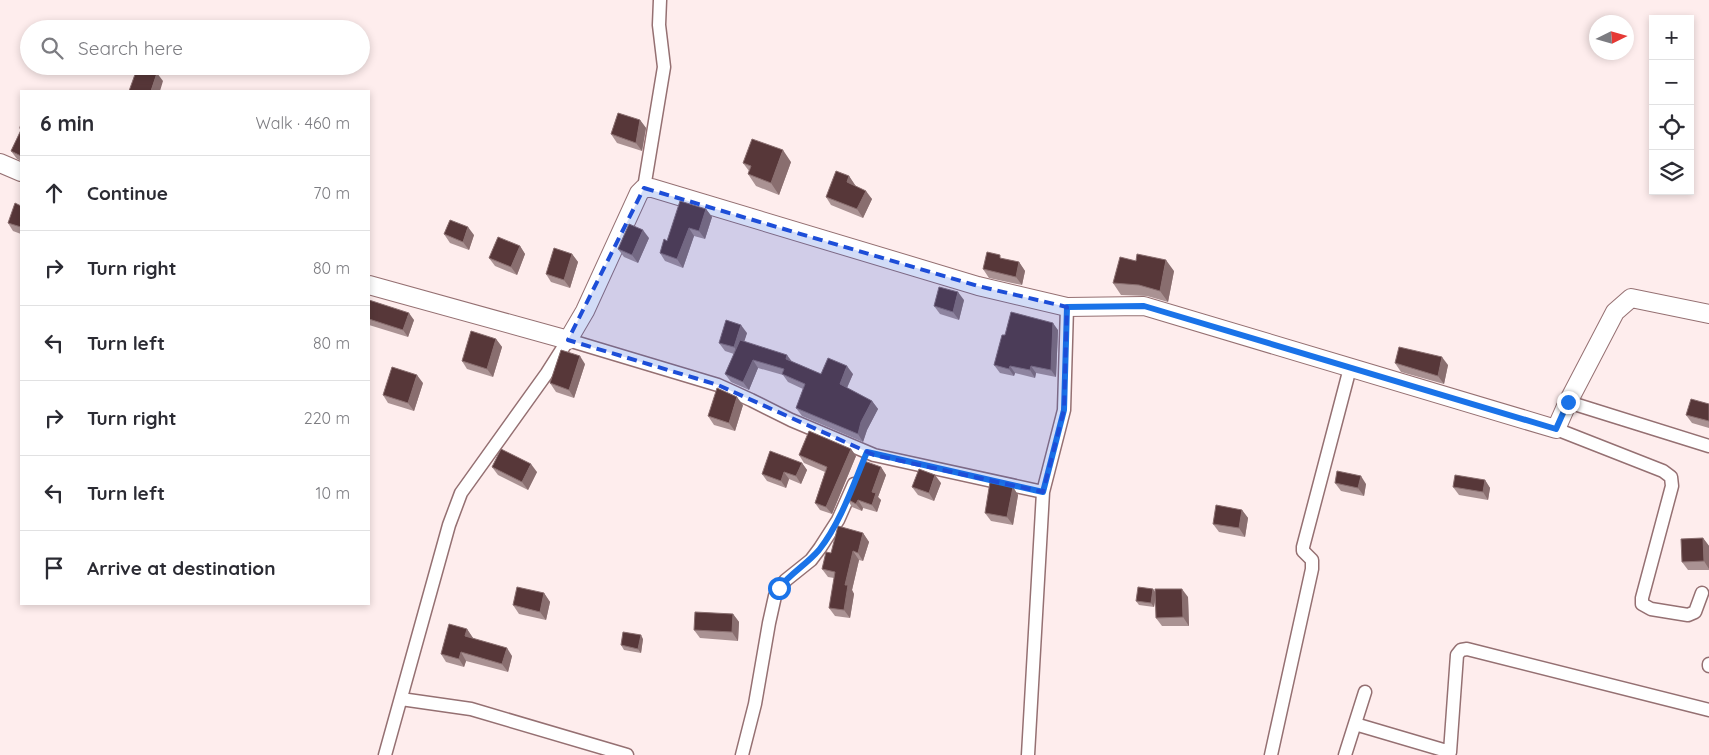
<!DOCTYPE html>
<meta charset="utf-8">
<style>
body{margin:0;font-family:Quicksand,sans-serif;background:#f2f2f3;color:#2b2b33}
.controls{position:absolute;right:15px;top:15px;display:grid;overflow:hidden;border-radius:0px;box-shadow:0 2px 8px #0003}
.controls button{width:45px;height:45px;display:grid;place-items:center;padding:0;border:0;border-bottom:1px solid #e1e1e2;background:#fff;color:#2b2b33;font:25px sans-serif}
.compass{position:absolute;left:1589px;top:15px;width:45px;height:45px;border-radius:50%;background:#fff;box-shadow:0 2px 8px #0003;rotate:85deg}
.stop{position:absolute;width:15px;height:15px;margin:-11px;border:4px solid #1a73e8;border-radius:50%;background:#fff}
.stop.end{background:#1a73e8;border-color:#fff;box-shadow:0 1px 5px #0008}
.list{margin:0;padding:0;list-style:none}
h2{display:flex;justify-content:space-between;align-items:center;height:65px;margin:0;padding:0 20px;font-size:21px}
h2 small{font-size:16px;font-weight:400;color:#7c7c81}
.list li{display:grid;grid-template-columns:32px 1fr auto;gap:15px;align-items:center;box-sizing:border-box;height:75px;padding:0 20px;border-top:1px solid #e1e1e2}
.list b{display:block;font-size:19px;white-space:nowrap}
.list em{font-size:16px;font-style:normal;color:#7c7c81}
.icon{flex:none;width:28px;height:28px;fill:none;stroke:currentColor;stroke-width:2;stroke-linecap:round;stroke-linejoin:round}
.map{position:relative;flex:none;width:1709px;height:755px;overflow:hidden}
.search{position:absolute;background:#fff;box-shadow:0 2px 8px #0003;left:20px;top:20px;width:350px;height:55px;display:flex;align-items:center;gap:12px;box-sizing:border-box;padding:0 18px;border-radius:28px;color:#7c7c81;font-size:19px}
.panel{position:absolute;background:#fff;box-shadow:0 2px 8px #0003;left:20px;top:90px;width:350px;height:515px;border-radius:0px}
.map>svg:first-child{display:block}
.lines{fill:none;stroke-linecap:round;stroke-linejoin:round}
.street-casing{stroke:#957072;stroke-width:15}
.secondary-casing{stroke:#957072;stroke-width:20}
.street{stroke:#fff;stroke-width:12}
.secondary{stroke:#fff;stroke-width:18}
.wall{fill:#aa9293}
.shaded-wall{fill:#896e6f}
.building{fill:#573739;stroke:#896e6f}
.route{stroke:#1a73e8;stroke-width:6}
.marked{fill:#1d4ed8;fill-opacity:0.2;stroke:#1d4ed8;stroke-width:4;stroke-dasharray:10 6;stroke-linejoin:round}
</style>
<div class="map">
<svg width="1709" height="755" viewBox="0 0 1709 755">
<rect width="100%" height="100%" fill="#feeded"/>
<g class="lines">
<g class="street-casing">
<path id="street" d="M644 188 664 67 659 25 660 0
M1568 402 1709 446
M1556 429 1663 471 1671 477 1672 486 1642 598V604L1651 609 1688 615 1695 612 1702 593
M1709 664V666
M401 699 471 709 627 755
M1355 724 1450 752 1457 655 1461 650 1467 649 1709 710
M385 755 449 525 461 493 547 373 568 340 718 385 751 400 791 420 874 455 1043 492
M742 755 755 704 769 623 775 596 779 588 786 580 811 560 820 548 838 520 854 484
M1028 755 1043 492 1064 410 1067 307
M1271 755 1312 569V560L1303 551V547L1350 368
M1345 755 1365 692"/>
</g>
<g class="secondary-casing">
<path id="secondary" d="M0 163 21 172
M369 285 568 340 585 311 639 193 644 188H652L978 286 1067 307 1144 306 1556 429 1568 402 1615 312 1631 298 1709 314"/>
</g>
<use href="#street" class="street"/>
<use href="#secondary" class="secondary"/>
</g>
<path class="wall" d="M640 120 646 128 642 151 617 143 611 134Z
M21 123V161L17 159 11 151 21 130 19 128Z
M791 162 779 195 756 186 748 174 749 171 743 163Z
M849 176 855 185 872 199 863 218 831 205 826 197Z
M21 206V234L13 231 8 223Z
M706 209 712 217 705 239 694 236 683 268 665 261 660 253 667 241Z
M444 234 474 235 469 250 450 243Z
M649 238 638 263 624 257 618 249Z
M520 246 525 254 517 275 495 266 489 258Z
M572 254 578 262 570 288 551 282 546 274Z
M1004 259 1019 262 1025 271 1022 285 989 278 983 269Z
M1174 271 1168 302 1147 296 1121 295 1113 283Z
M369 300 414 320 408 337 369 325Z
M964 300 959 320 940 314 934 306Z
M1058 330 1056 377 1036 373 1035 378 1015 373 1014 376 1000 373 994 365 1005 335Z
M747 333 744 341 821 374H853L847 388 872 401 878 409 867 430 863 442 802 416 796 408 803 389 788 382 783 375 758 368 749 390 731 382 725 374 734 354 725 351 719 343Z
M496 339 502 347 493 377 467 369 462 361Z
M1395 363 1448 365 1444 384 1401 372Z
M585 364 574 398 556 392 550 383Z
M423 383 414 411 388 403 383 395Z
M1709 404V428L1692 423 1686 415Z
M743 405 735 431 714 425 708 416Z
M851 449 856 456 832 514 820 510 815 503 825 472 804 463 799 455Z
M802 463 807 470 801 484 789 479 786 488 767 481 762 474Z
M492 467 537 472 528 490 498 475Z
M881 467 886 475 878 497 881 500 877 512 863 508 862 511 852 507 847 499Z
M1485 480 1490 488 1488 500 1459 495 1453 487Z
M941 483 934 501 918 495 912 487Z
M1335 483 1366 484 1364 496 1341 491Z
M1013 487 1018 495 1013 525 991 521 985 513Z
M1242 510 1248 518 1245 537 1219 532 1213 524Z
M863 533 869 542 863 561 859 560 852 590 854 594 850 618 835 616 829 608 834 578 828 577 822 569 831 553Z
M1703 538 1709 546V570H1688L1682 562Z
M544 593 550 602 546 620 519 614 513 605Z
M1155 593 1188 597 1189 626H1162L1156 618V597L1154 607 1139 605 1136 601Z
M733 614 739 622 738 641 700 638 694 630Z
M467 629 473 638 512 656 508 672 466 661 464 667 446 662 441 654Z
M643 639 641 653 624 650 621 645Z"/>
<path class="shaded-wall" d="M157 73 163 81 160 91H151Z
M640 120 646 128 642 151 636 143Z
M783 150 791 162 779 195 771 183Z
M849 176 855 185 853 190 847 182Z
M866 191 872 199 863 218 857 209Z
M706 209 712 217 705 239 699 231Z
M468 227 474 235 469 250 463 242Z
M689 228 694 236 683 268 677 259Z
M643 230 649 238 638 263 632 255Z
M520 246 525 254 517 275 511 267Z
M572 254 578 262 570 288 564 280Z
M1166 260 1174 271 1168 302 1160 291Z
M1019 262 1025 271 1022 285 1016 277Z
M958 292 964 300 959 320 953 312Z
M409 313 414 320 408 337 403 330Z
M1053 323 1058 330 1056 377 1051 370Z
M741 325 747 333 740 355 734 347Z
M496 339 502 347 493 377 487 369Z
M787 355 793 363 786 359Z
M580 356 585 364 574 398 569 390Z
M1442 357 1448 365 1444 384 1438 376Z
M753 360 758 368 749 390 743 382Z
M847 366 853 374 845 392 840 384Z
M1010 366 1015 373 1014 376 1009 369Z
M1031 366 1036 373 1035 378 1030 370Z
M417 375 423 383 414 411 408 403Z
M737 397 743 405 735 431 729 423Z
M872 401 878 409 867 430 863 442 858 434 861 422Z
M851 449 856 456 832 514 826 507Z
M802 463 807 470 801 484 796 476Z
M531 464 537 472 528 490 522 482Z
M881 467 886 475 878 497 881 500 877 512 872 505V492Z
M784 472 789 479 786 488 781 481Z
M935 475 941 483 934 501 929 493Z
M1361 476 1366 484 1364 496 1358 488Z
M1485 480 1490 488 1488 500 1483 492Z
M1013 487 1018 495 1013 525 1007 517Z
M858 500 863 508 862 511 856 504Z
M1242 510 1248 518 1245 537 1239 528Z
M863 533 869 542 863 561 858 553Z
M1703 538 1709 546V569L1704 561Z
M853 551 859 560 852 590 854 594 850 618 844 610 845 585Z
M1153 589 1156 593 1154 607 1151 603Z
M1182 589 1188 597 1189 626 1183 617Z
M544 593 550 602 546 620 540 612Z
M733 614 739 622 738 641 732 632Z
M467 629 473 638 471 644 465 636Z
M641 635 643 639 641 653 638 649Z
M507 648 512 656 508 672 502 664Z
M461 652 466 661 464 667 459 659Z"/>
<path class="building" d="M138 66 157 73 151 91H129Z
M618 113 640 120 636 143 611 134Z
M21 130V156L11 151Z
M752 139 783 150 771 183 748 174 751 166 743 163Z
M836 171 849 176 847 182 866 191 857 209 826 197Z
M680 201 706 209 699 231 689 228 677 259 660 253 664 239 667 241Z
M15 203 21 206V227L8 223Z
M450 220 468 227 463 242 444 234Z
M629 224 643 230 632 255 618 249Z
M498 237 520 246 511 267 489 258Z
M554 248 572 254 564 280 546 274Z
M987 252 1000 255V258L1019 262 1016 277 983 269Z
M1137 254 1166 260 1160 291 1139 285 1113 283 1120 257 1136 261Z
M939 287 958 292 953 312 934 306Z
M369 300 409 313 403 330 369 319Z
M1011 312 1053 323 1051 370 1031 366 1030 370 1010 366 1009 369 994 365 1002 335H1005Z
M726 320 741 325 734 347 719 343Z
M471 331 496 339 487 369 462 361Z
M740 340 787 355 786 359 821 374 828 358 847 366 840 384 872 401 861 422 858 434 796 408 805 384 782 374 784 369 753 360 743 382 725 374Z
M1399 347 1442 357 1438 376 1395 363Z
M561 350 580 356 569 390 550 383Z
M392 367 417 375 408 403 383 395Z
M717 388 737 397 729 423 708 416Z
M1691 399 1709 404V421L1686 415Z
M809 431 851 449 826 507 815 503 827 467 799 455Z
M501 449 531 464 522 482 492 467Z
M770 451 802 463 796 476 784 472 781 481 762 474Z
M864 461 881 467 872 492 876 493 872 505 858 500 856 504 847 499Z
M919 469 935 475 929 493 912 487Z
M1337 471 1361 476 1358 488 1335 483Z
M1455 475 1485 480 1483 492 1453 487Z
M990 482 1013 487 1007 517 985 513Z
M1216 505 1242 510 1239 528 1213 524Z
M838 526 863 533 858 553 853 551 845 585H848L844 610 829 608 835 572 822 569 826 552 831 553Z
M1703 538 1704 561 1682 562 1681 539Z
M517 587 544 593 540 612 513 605Z
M1138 587 1153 589 1151 603 1136 601Z
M1155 589H1182L1183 617 1156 618Z
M695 612 733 614 732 632 694 630Z
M449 624 467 629 465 636 507 648 502 664 461 652 459 659 441 654Z
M623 632 641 635 638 649 621 645Z"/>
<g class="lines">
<path class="route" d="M779 588C791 573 807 564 819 550 841 522 853 485 867 452L1043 492 1064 410 1067 307 1144 306 1556 429 1568 402"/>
</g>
<path class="marked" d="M644 188 978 286 1067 307 1064 410 1043 492 874 455 718 385 568 340Z"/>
</svg>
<div class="controls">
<button>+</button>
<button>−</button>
<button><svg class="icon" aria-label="locate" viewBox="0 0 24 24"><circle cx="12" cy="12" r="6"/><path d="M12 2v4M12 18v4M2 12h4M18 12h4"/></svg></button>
<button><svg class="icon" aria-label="layers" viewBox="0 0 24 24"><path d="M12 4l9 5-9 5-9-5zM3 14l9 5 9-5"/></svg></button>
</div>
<svg class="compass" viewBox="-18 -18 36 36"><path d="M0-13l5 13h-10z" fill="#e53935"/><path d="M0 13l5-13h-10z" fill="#7c7c81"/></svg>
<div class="stop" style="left:779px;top:588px"></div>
<div class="stop end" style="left:1568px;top:402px"></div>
<div class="search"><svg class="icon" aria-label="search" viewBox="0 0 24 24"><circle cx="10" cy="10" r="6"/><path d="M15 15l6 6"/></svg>Search here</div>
<section class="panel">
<h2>6 min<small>Walk · 460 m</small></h2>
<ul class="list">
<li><svg class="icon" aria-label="ahead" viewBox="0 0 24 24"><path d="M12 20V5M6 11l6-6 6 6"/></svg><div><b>Continue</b></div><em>70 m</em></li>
<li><svg class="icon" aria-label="right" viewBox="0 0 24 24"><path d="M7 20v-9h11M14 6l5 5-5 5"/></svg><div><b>Turn right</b></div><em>80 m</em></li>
<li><svg class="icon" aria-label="left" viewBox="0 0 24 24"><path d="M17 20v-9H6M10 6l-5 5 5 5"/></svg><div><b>Turn left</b></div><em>80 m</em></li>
<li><svg class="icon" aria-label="right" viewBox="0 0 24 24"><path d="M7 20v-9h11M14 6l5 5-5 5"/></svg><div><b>Turn right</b></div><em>220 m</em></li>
<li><svg class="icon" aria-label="left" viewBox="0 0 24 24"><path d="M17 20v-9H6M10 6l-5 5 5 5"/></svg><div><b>Turn left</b></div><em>10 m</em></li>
<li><svg class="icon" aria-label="arrive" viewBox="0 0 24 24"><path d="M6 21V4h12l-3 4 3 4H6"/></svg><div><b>Arrive at destination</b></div></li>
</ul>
</section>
</div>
